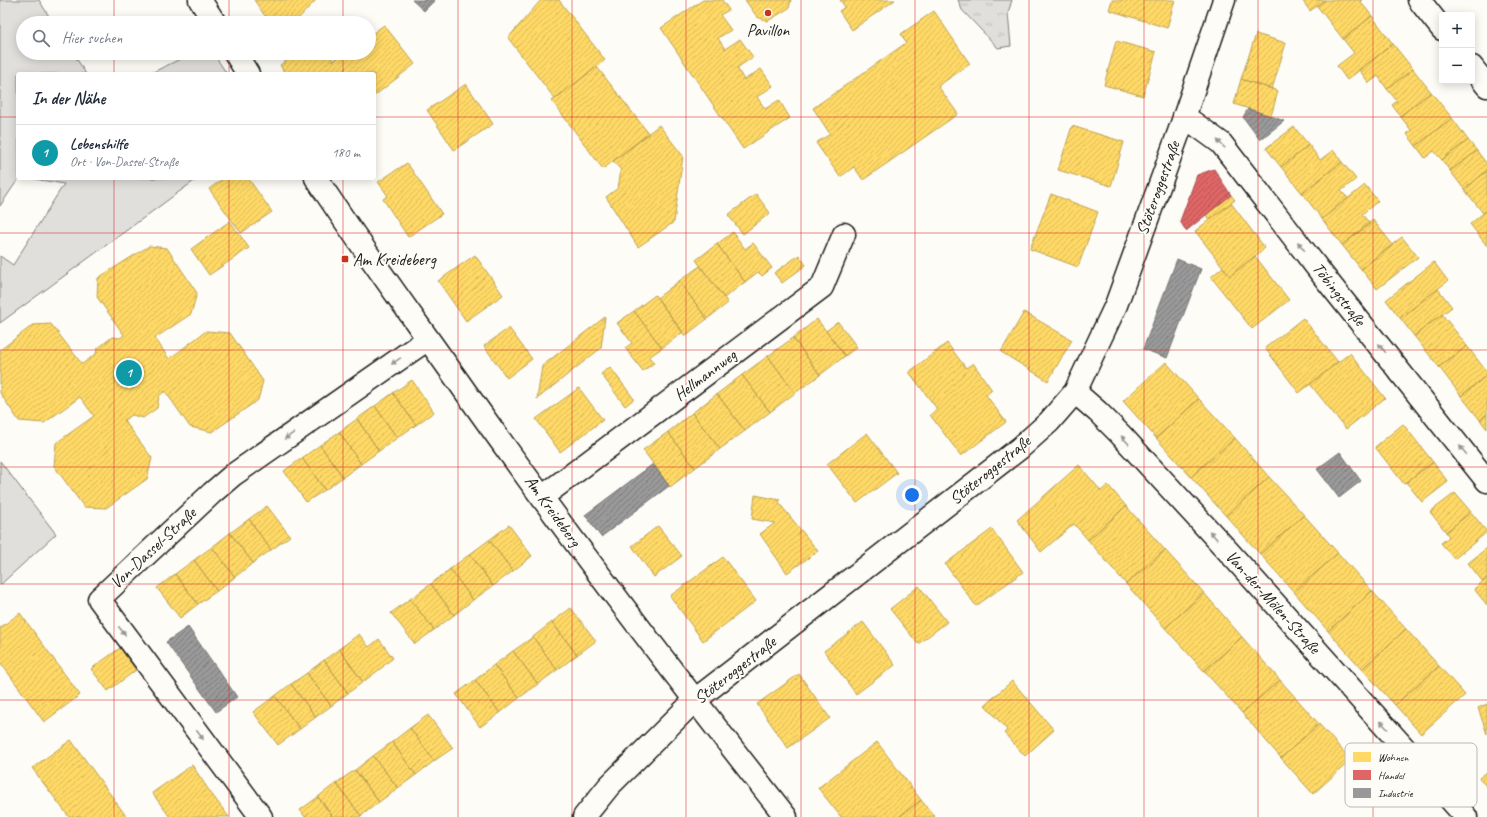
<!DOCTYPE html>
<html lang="de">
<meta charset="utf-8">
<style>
body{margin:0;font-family:Caveat,sans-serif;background:#f2f2f3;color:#1f2937}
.controls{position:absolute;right:12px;top:12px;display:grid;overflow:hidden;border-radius:4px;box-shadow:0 2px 10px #0003}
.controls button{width:36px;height:36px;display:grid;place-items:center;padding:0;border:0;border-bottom:1px solid #e0e1e3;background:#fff;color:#1f2937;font:20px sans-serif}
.you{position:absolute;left:912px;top:495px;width:14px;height:14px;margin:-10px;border:3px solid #fff;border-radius:50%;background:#1a73e8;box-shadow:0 0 0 6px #1a73e833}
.badge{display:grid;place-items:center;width:26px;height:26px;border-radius:50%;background:#c8321e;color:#fff;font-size:13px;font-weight:700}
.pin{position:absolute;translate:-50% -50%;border:2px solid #fff;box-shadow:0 1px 4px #0006}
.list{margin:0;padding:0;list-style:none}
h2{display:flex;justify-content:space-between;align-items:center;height:52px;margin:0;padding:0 16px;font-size:17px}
h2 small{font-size:13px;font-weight:400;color:#747a83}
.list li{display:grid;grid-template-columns:26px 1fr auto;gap:12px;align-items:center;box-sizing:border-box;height:56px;padding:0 16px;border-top:1px solid #e0e1e3}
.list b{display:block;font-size:15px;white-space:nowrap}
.list p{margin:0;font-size:13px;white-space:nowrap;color:#747a83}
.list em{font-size:13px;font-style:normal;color:#747a83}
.icon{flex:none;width:22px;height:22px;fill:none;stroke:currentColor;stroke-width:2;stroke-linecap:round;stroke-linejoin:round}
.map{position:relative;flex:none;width:1487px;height:817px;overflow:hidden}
.search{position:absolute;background:#fff;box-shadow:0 2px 10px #0003;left:16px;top:16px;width:360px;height:44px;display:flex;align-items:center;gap:10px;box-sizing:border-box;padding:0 14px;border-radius:22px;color:#747a83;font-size:15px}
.panel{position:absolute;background:#fff;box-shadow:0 2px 10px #0003;left:16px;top:72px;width:360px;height:108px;border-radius:4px}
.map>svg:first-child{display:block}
.grass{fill:#e0dfdb;stroke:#7e7e7c}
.park{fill:url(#park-tufts);stroke:#7e7e7c}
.homes{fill:url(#homes-hatch);stroke:#bba050}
.shops{fill:url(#shops-hatch);stroke:#a55050}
.industry{fill:url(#industry-hatch);stroke:#747474}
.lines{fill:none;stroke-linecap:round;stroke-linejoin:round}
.minor-casing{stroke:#1c1c1c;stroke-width:25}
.major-casing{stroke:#1c1c1c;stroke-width:25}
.minor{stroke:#fdfcf7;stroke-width:22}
.major{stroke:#fdfcf7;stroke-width:22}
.oneway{fill:#989794}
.grid{fill:none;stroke:#d62828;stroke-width:1;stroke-opacity:0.55}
.poi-dot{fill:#c8321e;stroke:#fdfcf7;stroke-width:1.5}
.labels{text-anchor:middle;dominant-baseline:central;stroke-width:4;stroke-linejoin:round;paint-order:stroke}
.poi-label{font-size:17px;fill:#1c1c1c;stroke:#fdfcf7}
.street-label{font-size:17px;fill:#1c1c1c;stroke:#fdfcf7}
.key{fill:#fdfcf7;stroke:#bab9b5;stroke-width:1}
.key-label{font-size:11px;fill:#1c1c1c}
</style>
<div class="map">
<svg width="1487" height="817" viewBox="0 0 1487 817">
<defs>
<pattern id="park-tufts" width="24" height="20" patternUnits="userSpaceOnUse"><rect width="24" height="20" fill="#e0dfdb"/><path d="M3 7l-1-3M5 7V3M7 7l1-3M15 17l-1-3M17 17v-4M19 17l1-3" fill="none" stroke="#c0bfbb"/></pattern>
<pattern id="homes-hatch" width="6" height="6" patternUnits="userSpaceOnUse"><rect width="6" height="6" fill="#ffd966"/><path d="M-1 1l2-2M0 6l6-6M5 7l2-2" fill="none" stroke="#daba58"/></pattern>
<pattern id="shops-hatch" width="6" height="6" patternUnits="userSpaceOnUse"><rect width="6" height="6" fill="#e06666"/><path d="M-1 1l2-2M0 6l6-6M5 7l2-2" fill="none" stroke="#b55353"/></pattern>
<pattern id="industry-hatch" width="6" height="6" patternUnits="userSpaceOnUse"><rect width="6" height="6" fill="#999"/><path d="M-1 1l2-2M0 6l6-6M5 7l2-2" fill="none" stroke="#7c7c7c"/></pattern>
</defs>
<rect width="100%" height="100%" fill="#fdfcf7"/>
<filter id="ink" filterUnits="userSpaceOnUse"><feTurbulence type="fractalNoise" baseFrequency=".025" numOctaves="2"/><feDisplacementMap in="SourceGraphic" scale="8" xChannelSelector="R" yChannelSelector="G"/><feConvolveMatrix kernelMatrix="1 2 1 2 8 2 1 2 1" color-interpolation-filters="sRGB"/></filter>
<g filter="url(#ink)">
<path class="grass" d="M0 0H39L53 23H23V53H73L86 74H18L19 178 0 206Z
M193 53H213L227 74H149Z
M29 178H198L0 323V256L13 265 64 184Z
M0 461 56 534 0 585Z"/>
<path class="park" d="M958 0H1012L1008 13 1011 46 998 48 962 10Z"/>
<path class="homes" d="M254 0H316L294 23H270Z
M541 0H559L605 60 555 99 508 38Z
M703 0H722L729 10 720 15 731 30 718 38 725 49 740 39 753 57 737 68 744 80 761 69 773 86 757 97 765 109 779 100 790 118 743 149 661 28Z
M745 0H791L789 8 768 21 757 17Z
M840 0H895L852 30 839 11 845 7Z
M1112 0H1175L1167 28 1109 10Z
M1302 0H1325L1310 11Z
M1325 0H1362L1360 1 1372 16 1343 39 1317 6Z
M934 11 970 64 938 86 958 114 863 180 854 167 840 177 816 143 830 134 813 108 906 43 901 34Z
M1372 16 1393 44 1347 80 1337 66 1354 53 1343 39Z
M384 25 415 64 374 96V74H285L280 65 299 53H329L333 61 344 53H369V36Z
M1256 34 1286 43 1272 89 1241 79Z
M1116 41 1156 52 1143 96 1104 85Z
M1393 44 1413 69 1387 89 1378 76 1369 83 1359 70Z
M597 67 649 134 603 169 552 101Z
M1413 69 1431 92 1400 116 1392 105 1397 101 1387 89Z
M1241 79 1278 91 1271 116 1234 104Z
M466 84 493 124 454 150 427 110Z
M1431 92 1452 118 1416 146 1407 134 1411 130 1400 116Z
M1452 118 1468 140 1442 160 1434 151 1425 158 1416 146Z
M659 125 683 156 674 222 638 247 606 197 618 188 621 170 613 161Z
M1072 126 1124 142 1111 186 1058 170Z
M1294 127 1309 145 1281 167 1266 148Z
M1468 140 1477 151 1450 171 1442 160Z
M1309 145 1320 160 1333 150 1342 162 1302 193 1281 167Z
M1477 151 1487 164V171L1464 189 1450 171Z
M1342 162 1356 179 1341 191 1348 198 1322 219 1302 193Z
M407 163 442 214 408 237 383 199 388 196 378 182Z
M1487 171V210L1483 213 1464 189Z
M224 178H248L272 212 241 233 209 189Z
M1365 185 1378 201 1362 214 1370 224 1342 245 1322 219Z
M756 194 770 213 743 234 728 215Z
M1051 194 1098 212 1078 267 1030 249Z
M1231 195 1235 200 1209 220 1206 215Z
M1231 203 1265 248 1230 276 1195 231Z
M1487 210V246L1470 224Z
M1373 220 1393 245 1361 269 1342 245Z
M230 221 249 248 209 275 191 249Z
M733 232 745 249 753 243 772 268 762 276 758 272 745 282 717 244Z
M1402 237 1418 257 1377 289 1361 269Z
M717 244 745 282 724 298 696 260Z
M149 246 167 248 197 293 191 314 155 338 169 359 206 331 230 333 263 381 258 400 212 432 190 427 165 391 159 396 157 408 143 418 132 415 124 420 152 458 147 479 106 508 84 507 54 466 56 443 94 416 80 397 44 423 19 421 0 393V350L33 325 51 324 82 364 96 354 97 349 112 337 120 338 124 335 97 297 98 278Z
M475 255 503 295 466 321 438 281Z
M799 255 806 265 782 283 774 273Z
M1255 256 1289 300 1252 329 1211 277 1223 267 1230 276Z
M1434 262 1448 281 1400 318 1386 300Z
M700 266 728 303 707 319 679 281Z
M679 281 707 319 685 336 657 298Z
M1438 289 1452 307 1414 336 1400 318Z
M655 295 683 332 662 348 634 311Z
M634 311 662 348 649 357 654 363 643 371 625 348 632 343 617 323Z
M1024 312 1072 340 1048 381 1001 352Z
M1442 314 1467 346 1439 367 1414 336Z
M605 317 601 348 537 399 542 366Z
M1303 318 1338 362 1299 393 1265 348Z
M817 319 845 356 820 375 793 338Z
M838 322 857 347 845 356 826 331Z
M509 328 532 359 507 378 484 346Z
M793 338 820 375 795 393 768 356Z
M947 343 966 368 973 363 992 390 986 395 1006 422 961 456 930 415 937 409 909 372Z
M1467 346 1487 372V375L1461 396 1439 367Z
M1350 353 1385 398 1346 429 1310 384Z
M768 356 795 393 770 412 742 375Z
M1166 362 1199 399 1156 438 1123 401Z
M610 367 634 399 625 406 601 374Z
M742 375 770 412 745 431 717 394Z
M1487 375V414L1480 420 1461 396Z
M412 380 434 412 416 425 393 393Z
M579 388 603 420 560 452 536 419Z
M393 393 416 425 397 438 375 406Z
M717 394 745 431 720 449 692 413Z
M1199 399 1235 438 1191 477 1156 438Z
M375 406 397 438 379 451 357 419Z
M692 413 720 449 695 468 668 432Z
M1487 414V429L1480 420Z
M357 419 379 451 361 464 339 432Z
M1403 424 1433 462 1404 484 1375 447Z
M339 432 361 464 343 477 320 445Z
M668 432 695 468 670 487 643 450Z
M867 433 897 473 857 503 827 464Z
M1235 438 1269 477 1226 516 1191 477Z
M320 445 343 477 325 490 302 458Z
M302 458 325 490 306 502 284 471Z
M1433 462 1448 482 1422 502 1406 482Z
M1079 465 1101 491 1108 485 1126 506 1088 540 1074 524 1041 552 1017 520Z
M1269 477 1304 515 1260 554 1226 516Z
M1455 493 1471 512 1446 532 1430 512Z
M755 495 780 500 779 503 818 551 787 573 760 534 775 523 752 519Z
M267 506 290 536 271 550 249 519Z
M1126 506 1165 550 1126 584 1088 540Z
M1471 512 1487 532 1454 559 1441 543 1449 537 1446 532Z
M1304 515 1338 553 1294 592 1260 554Z
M249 519 271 550 253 563 230 533Z
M509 525 532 556 513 571 489 540Z
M658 526 682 556 654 577 632 546Z
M992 529 1023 572 976 606 945 564Z
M230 533 253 563 235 577 212 547Z
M489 540 513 571 493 586 470 554Z
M212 547 235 577 217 591 194 560Z
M1487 548V578L1483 582 1468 563Z
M1165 550 1204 593 1165 628 1126 584Z
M1338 553 1372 591 1328 631 1294 592Z
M470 554 493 586 473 600 450 569Z
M723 557 756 601 703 641 670 596Z
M194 560 217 591 198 604 175 574Z
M450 569 473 600 454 615 431 584Z
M175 574 198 604 180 618 157 588Z
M1487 578V605L1474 589Z
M431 584 454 615 434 630 410 599Z
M919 586 947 622 918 644 890 609Z
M1372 591 1406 629 1362 669 1328 631Z
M1204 593 1242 637 1204 671 1165 628Z
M410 599 434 630 415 644 391 613Z
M571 608 596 641 577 655 552 622Z
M20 613 80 695 44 722 0 662V628Z
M552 622 577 655 557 670 533 637Z
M863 622 895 665 856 694 824 651Z
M1406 629 1439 666 1395 705 1362 669Z
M359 634 369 647 379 639 393 658 384 665V666L363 682 339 649Z
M533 637 557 670 538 684 513 651Z
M1242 637 1280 680 1242 713 1204 671Z
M120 648 136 670 108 691 91 669Z
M339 649 363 682 348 693 324 660Z
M513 651 538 684 519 698 494 665Z
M324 660 348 693 331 706 307 673Z
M494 665 519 698 500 713 475 680Z
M1439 666 1465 695 1421 734 1395 705Z
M307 673 331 706 316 717 291 684Z
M799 674 830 718 788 748 757 704Z
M475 680 500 713 480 727 456 694Z
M1280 680 1319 724 1281 758 1242 713Z
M1012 681 1054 730 1025 756 1004 733 1007 730 985 705Z
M291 684 316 717 300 729 275 696Z
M275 696 300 729 278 745 253 712Z
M1487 704V734L1478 708Z
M428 715 453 748 434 761 410 728Z
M1319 724 1351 760 1313 794 1281 758Z
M410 728 434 761 416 775 392 742Z
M71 740 126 816 125 817H69L32 768Z
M392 742 416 775 398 788 373 756Z
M877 742 921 800 899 817H841L818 788Z
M373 756 398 788 379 802 355 770Z
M192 765 210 792 229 817H170L152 793Z
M355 770 379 802 361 816 336 783Z
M1487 772V787L1479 778Z
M336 783 361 816 359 817H333L318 797Z
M318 797 333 817H305L300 810Z
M921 800 935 817H899Z"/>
<path class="shops" d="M1214 169 1231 195 1186 231 1180 221 1197 175Z"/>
<path class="industry" d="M412 0H435L424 11Z
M1248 109 1271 116 1284 121 1260 140 1243 117Z
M1177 259 1201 269 1167 358 1143 349Z
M1340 452 1361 481 1339 498 1317 469Z
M653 464 669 486 601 537 585 515Z
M188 627 237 697 216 712 166 642Z"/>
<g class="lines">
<g class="minor-casing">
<path id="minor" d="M200 0 215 23
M235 53 248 74
M1184 116 1221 143 1325 278 1487 481
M316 178C360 245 407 309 453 374 559 525 672 672 786 817
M1075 392 1098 412 1120 434 1227 550 1466 817
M542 497 822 287 844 234
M261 817 99 599 212 493 233 475 428 339
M584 817 609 786 695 700 1020 448 1049 422 1075 392 1116 305 1179 132 1224 0"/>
</g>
<g class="major-casing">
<path id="major" d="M1419 0 1442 29
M1472 67 1487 86"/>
</g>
<use href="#minor" class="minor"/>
<use href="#major" class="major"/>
</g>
<defs><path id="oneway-solid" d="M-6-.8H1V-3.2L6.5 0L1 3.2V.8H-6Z"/></defs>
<g class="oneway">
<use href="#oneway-solid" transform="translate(1221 144) rotate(-134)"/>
<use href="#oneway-solid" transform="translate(1301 246) rotate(-128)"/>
<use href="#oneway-solid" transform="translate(1382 348) rotate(-129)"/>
<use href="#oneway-solid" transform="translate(396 361) rotate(145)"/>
<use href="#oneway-solid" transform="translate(289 436) rotate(145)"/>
<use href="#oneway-solid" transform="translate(1125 440) rotate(-133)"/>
<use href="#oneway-solid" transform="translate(1463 450) rotate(-129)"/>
<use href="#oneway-solid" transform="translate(1213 535) rotate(-133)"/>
<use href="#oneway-solid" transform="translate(122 631) rotate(53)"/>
<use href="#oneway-solid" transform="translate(1384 725) rotate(-132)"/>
<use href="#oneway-solid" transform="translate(200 735) rotate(53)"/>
</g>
</g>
<path class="grid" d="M114 0V23M229 0V23M343 0V23M458 0V817M572 0V817M686 0V817M801 0V817M915 0V817M1029 0V817M1144 0V817M1258 0V817M1373 0V817M114 53V74M229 53V74M343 53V74M0 117H18M374 117H1487M114 178V817M229 178V817M343 178V817M0 233H1487M0 350H1487M0 467H1487M0 584H1487M0 700H1487"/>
<g class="poi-dot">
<circle cx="768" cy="13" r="4"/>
<rect x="341" y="255" width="8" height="8" rx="2"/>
</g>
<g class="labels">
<g class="poi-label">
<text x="768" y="30">Pavillon</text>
<text x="353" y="259" text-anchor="start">Am Kreideberg</text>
</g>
<g class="street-label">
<text transform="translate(1158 188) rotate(-70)">Stöteroggestraße</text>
<text transform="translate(1339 294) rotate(52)">Töbingstraße</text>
<text transform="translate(705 375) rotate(-37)">Hellmannweg</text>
<text transform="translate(990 470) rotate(-39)">Stöteroggestraße</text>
<text transform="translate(553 511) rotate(54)">Am Kreideberg</text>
<text transform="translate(153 548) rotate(-43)">Von-Dassel-Straße</text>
<text transform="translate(1273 602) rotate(48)">Van-der-Mölen-Straße</text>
<text transform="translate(735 670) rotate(-38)">Stöteroggestraße</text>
</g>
</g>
<rect x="1345" y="743" width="132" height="64" rx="6" class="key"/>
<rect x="1353" y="752" width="18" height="10" fill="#ffd966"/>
<rect x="1353" y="770" width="18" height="10" fill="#e06666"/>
<rect x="1353" y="788" width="18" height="10" fill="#999"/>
<g class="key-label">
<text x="1378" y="761">Wohnen</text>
<text x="1378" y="779">Handel</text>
<text x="1378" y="797">Industrie</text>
</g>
</svg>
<div class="controls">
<button>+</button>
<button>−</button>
</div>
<div class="you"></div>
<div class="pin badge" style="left:129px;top:373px;background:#0f9aa8">1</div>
<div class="search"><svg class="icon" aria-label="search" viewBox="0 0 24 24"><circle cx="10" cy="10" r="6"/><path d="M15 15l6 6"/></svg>Hier suchen</div>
<section class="panel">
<h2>In der Nähe<small></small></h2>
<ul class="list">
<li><span class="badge" style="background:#0f9aa8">1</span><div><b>Lebenshilfe</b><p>Ort · Von-Dassel-Straße</p></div><em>180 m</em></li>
</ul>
</section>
</div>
